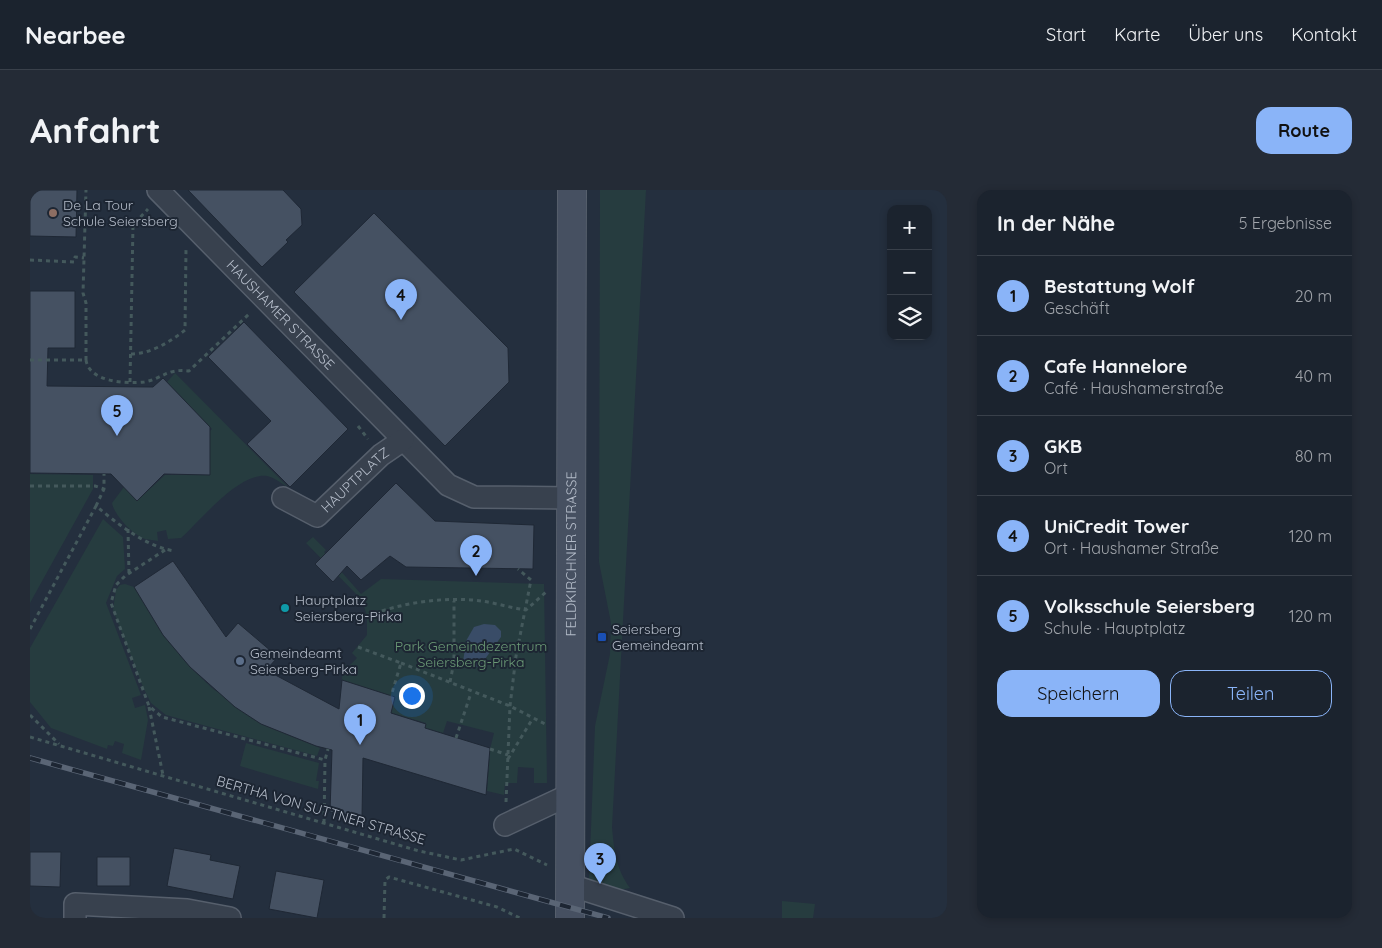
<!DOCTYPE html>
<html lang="de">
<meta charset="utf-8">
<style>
body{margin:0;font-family:Quicksand,sans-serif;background:#242b36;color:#f1f3f6}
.controls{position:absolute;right:15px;top:15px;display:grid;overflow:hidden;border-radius:10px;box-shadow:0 2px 8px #0003}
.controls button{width:45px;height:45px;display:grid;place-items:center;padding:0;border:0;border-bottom:1px solid #39404a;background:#1b232e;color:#f1f3f6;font:25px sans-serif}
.you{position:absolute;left:381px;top:505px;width:18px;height:18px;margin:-12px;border:4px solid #fff;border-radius:50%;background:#1a73e8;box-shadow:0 0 0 8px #1a73e833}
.badge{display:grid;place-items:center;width:32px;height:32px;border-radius:50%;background:#8ab4f8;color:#111;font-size:16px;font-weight:700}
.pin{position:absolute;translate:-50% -41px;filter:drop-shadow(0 1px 2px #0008)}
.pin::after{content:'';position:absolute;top:26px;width:18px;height:15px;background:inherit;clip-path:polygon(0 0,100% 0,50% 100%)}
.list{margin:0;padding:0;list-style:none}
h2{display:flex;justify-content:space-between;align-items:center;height:65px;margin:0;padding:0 20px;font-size:21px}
h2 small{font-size:16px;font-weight:400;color:#a0a4aa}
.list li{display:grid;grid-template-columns:32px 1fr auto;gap:15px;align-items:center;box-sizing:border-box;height:80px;padding:0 20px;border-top:1px solid #39404a}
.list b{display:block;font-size:19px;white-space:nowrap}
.list p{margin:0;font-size:16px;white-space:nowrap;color:#a0a4aa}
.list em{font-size:16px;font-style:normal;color:#a0a4aa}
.actions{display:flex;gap:10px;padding:15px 20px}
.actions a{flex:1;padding:11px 0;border:1px solid #8ab4f8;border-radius:15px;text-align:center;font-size:18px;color:#8ab4f8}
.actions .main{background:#8ab4f8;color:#111}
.icon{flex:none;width:28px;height:28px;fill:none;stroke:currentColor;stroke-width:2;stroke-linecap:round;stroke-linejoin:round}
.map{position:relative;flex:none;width:917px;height:728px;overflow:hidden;border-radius:15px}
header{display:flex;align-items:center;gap:30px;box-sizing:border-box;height:70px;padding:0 25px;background:#1b232e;border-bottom:1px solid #39404a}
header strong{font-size:24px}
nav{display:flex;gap:28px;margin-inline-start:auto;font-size:18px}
.intro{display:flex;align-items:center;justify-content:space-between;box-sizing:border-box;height:120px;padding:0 30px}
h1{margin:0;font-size:35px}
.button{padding:12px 22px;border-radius:15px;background:#8ab4f8;color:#111;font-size:18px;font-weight:700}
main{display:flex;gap:30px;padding:0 30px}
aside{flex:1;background:#1b232e;border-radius:15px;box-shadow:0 2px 8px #0003}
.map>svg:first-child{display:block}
.green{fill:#263c3f}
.water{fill:#394c67}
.building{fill:#455162;stroke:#1f2835}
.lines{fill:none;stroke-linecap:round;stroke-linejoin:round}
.street-casing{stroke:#565f6c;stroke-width:24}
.secondary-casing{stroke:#565f6c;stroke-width:30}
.path{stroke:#44595c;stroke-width:3;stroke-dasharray:4 4;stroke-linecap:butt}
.street{stroke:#38414e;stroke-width:21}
.secondary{stroke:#465061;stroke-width:28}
.rail-casing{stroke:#5a6575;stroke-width:5.5}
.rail{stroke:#1d2633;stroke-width:4;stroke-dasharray:11;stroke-linecap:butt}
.education-dot{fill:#8d6e63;stroke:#1d2633;stroke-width:2}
.culture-dot{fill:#0f9aa8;stroke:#1d2633;stroke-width:2}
.transit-dot{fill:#1a4fb4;stroke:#1d2633;stroke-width:2}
.service-dot{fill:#5c6f8a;stroke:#1d2633;stroke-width:2}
.labels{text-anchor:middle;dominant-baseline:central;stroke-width:4;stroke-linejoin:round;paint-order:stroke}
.poi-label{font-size:14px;fill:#b4bcc9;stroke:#1d2633;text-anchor:start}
.street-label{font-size:14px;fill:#b4bcc9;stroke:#1d2633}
.park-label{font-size:14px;fill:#6b9a76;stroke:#1d2633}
</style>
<header>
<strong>Nearbee</strong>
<nav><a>Start</a><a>Karte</a><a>Über uns</a><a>Kontakt</a></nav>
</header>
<div class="intro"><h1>Anfahrt</h1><a class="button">Route</a></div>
<main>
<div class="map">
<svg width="917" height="728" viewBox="0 0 917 728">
<rect width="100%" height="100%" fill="#242f3e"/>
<path class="green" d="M570 0H616L582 637C584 660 586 679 600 698L584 701 559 690 565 536 580 464 581 433 569 372Z
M145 183 258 297C252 294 244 287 237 286 209 282 171 330 151 348L138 349 136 340 127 342 128 351C124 350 119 350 115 349 103 345 84 325 82 313L94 297 107 311 135 285H180V254L167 253 182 239 137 192Z
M0 284 63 285V299L0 413Z
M73 329 93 347 95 379 87 386 76 413 111 505 102 508 105 518 115 515 118 530 111 570 92 563 94 554 85 551 83 556 78 555 77 559 21 538 0 512V458Z
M283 347 296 360 294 362 331 404 351 389 514 394 517 593H504V578L488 577 487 593H475L474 605 457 601 460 559 464 543 417 531 413 543 395 538 396 533 361 523 365 507 312 490 313 472 318 477 327 468 322 463 337 445V426L332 410 276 353Z
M95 394 104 397 133 445 160 477 182 498 231 534 290 558 287 566 136 525 121 513 113 497 83 420 86 400 90 395Z
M216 553 289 573 286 591H289L288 599 210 576Z
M752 711 785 714 783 728H752Z"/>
<path class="water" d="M454 434 465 435 471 441V447L450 476 442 478 433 472 436 451 444 437Z"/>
<path class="building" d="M0 0H47L46 47 0 46Z
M158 0H253L271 19 272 35 256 50 258 52 232 77Z
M344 23 478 158 479 192 415 256 264 102Z
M0 101H45V158H18L17 196 123 197 133 188 180 237V285L134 284 107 311 81 284 0 283Z
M214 132 318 239 260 297 217 254 241 231 178 167Z
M366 293 405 331 504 335 503 379 376 377 360 366 331 390 317 376 303 392 285 374Z
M143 371 196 447 208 433 248 467 236 480 309 519 312 490 365 507 361 523 396 534 395 538 460 558 456 605 333 568 332 628 300 622 302 560 286 556 231 534 205 517 160 477 133 445 104 397Z
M144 658 181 665 180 670 210 676 203 709 137 696Z
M0 662H31L30 697 0 696Z
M67 667H100V696H67Z
M246 681 294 690 287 728 239 719Z"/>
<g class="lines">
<g class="street-casing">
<g id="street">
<path id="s1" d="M128 0 418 295 444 307 543 308"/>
<path id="s2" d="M253 308 287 326 351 265 373 250"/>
<path d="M475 635 541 604"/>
<path d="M540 695 643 728"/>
<path d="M45 728V714L157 720 200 728"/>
</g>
</g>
<g class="secondary-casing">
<g id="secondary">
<path id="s3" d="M540 728 542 0"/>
</g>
</g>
<path class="path" d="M0 70 44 72 45 67 54 68
M101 164C120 164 140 152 155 140L156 60
M0 170H56V113L53 103 56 0
M56 170C59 192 96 194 114 192 132 189 137 178 159 181L219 124
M100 192 103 35 118 19
M328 236 338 249
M0 296H65L74 299
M66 316 74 299V284
M98 339 99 384
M135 360 95 386 86 395 81 413 119 516 132 527 295 570 298 559
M337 426C371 413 414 406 451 411 466 413 481 418 496 420L516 402
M0 439 66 316C88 334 116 357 145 361
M328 457 371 473 361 506
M371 473 480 516 515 534
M420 492 424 472V411
M119 517 133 585
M0 525 29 554
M0 547 389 661 431 670 484 659 517 675
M426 548 441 503
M460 559 478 565
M478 569 503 528
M476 612 480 516 486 466 501 390 488 379
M294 633 295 570
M354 728 355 690 359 687 467 717 490 728"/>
<use href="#street" class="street"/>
<use href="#secondary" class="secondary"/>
<g class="rail-casing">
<path id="rail" d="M0 568 578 728"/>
</g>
<use href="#rail" class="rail"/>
</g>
<circle class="education-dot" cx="23" cy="23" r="5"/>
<circle class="culture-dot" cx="255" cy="418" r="5"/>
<rect class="transit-dot" x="567" y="442" width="10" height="10" rx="2.5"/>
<circle class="service-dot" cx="210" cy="471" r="5"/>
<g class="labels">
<g class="poi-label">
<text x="33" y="15">De La Tour<tspan x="33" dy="16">Schule Seiersberg</tspan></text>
<text x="265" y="410">Hauptplatz<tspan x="265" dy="16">Seiersberg-Pirka</tspan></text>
<text x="582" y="439">Seiersberg<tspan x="582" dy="16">Gemeindeamt</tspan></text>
<text x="220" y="463">Gemeindeamt<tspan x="220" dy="16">Seiersberg-Pirka</tspan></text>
</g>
<g class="street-label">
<text stroke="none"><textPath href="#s1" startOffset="175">HAUSHAMER STRASSE</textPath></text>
<text stroke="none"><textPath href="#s2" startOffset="91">HAUPTPLATZ</textPath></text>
<text stroke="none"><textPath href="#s3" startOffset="364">FELDKIRCHNER STRASSE</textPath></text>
<text transform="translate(291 620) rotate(16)">BERTHA VON SUTTNER STRASSE</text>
</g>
<g class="park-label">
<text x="441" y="456">Park Gemeindezentrum<tspan x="441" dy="16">Seiersberg-Pirka</tspan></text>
</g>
</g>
</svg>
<div class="controls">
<button>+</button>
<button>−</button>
<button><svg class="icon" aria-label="layers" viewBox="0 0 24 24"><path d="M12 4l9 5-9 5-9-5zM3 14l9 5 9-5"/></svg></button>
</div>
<div class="you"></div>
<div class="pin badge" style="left:330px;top:555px">1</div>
<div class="pin badge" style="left:446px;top:386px">2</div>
<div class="pin badge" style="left:570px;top:694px">3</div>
<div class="pin badge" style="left:371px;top:130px">4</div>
<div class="pin badge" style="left:87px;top:246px">5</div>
</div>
<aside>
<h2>In der Nähe<small>5 Ergebnisse</small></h2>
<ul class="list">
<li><span class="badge">1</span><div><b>Bestattung Wolf</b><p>Geschäft</p></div><em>20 m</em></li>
<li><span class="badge">2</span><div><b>Cafe Hannelore</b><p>Café · Haushamerstraße</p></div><em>40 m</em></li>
<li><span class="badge">3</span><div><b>GKB</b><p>Ort</p></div><em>80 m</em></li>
<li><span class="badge">4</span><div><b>UniCredit Tower</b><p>Ort · Haushamer Straße</p></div><em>120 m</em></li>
<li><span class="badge">5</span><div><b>Volksschule Seiersberg</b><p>Schule · Hauptplatz</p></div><em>120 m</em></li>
</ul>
<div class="actions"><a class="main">Speichern</a><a>Teilen</a></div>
</aside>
</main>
